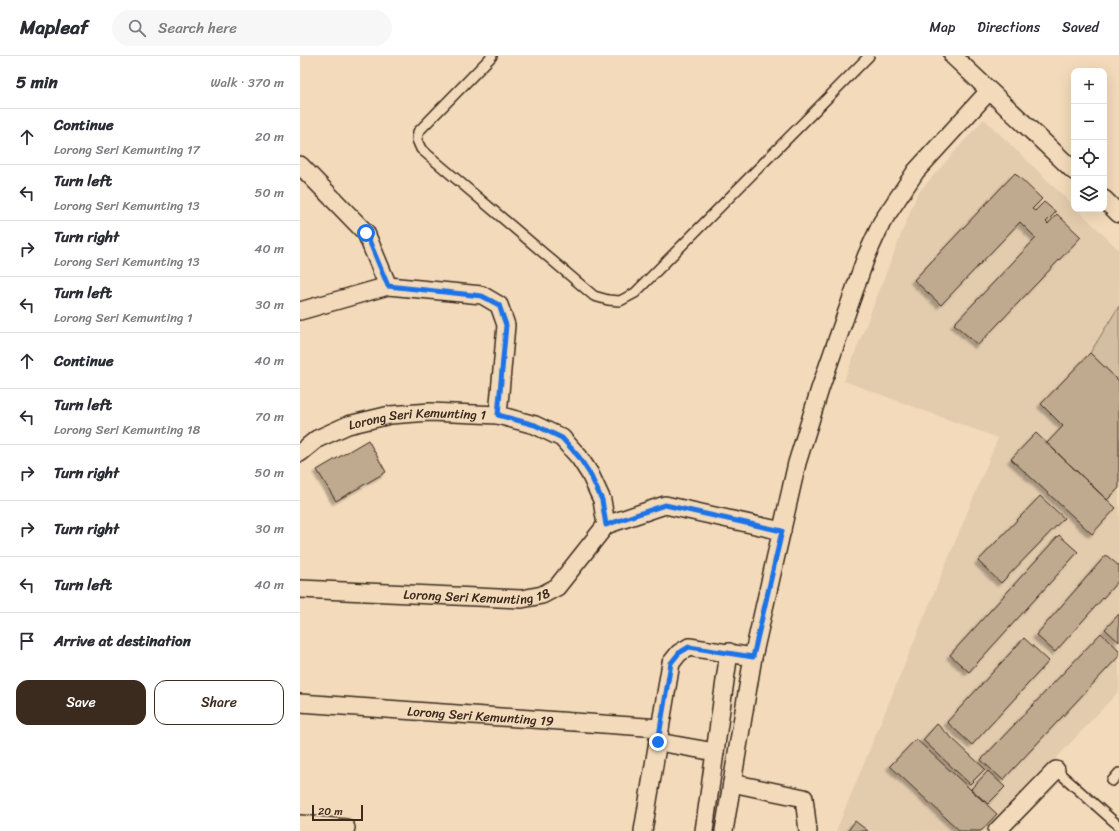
<!DOCTYPE html>
<meta charset="utf-8">
<style>
body{margin:0;font-family:Sriracha,sans-serif;background:#f7f7f7;color:#2b2b33}
.controls{position:absolute;right:12px;top:12px;display:grid;overflow:hidden;border-radius:8px;box-shadow:0 4px 16px #0002}
.controls button{width:36px;height:36px;display:grid;place-items:center;padding:0;border:0;border-bottom:1px solid #e1e1e2;background:#fff;color:#2b2b33;font:20px sans-serif}
.scale{position:absolute;left:12px;bottom:10px;width:51px;box-sizing:border-box;padding-left:4px;border:2px solid #3b2a1e;border-top:0;font-size:11px;line-height:14px;white-space:nowrap;color:#3b2a1e;-webkit-text-stroke:3px #f2daba;paint-order:stroke}
.stop{position:absolute;width:12px;height:12px;margin:-9px;border:3px solid #1a73e8;border-radius:50%;background:#fff}
.stop.end{background:#1a73e8;border-color:#fff;box-shadow:0 1px 4px #0008}
.list{margin:0;padding:0;list-style:none}
h2{display:flex;justify-content:space-between;align-items:center;height:52px;margin:0;padding:0 16px;font-size:17px}
h2 small{font-size:13px;font-weight:400;color:#7c7c81}
.list li{display:grid;grid-template-columns:26px 1fr auto;gap:12px;align-items:center;box-sizing:border-box;height:56px;padding:0 16px;border-top:1px solid #e1e1e2}
.list b{display:block;font-size:15px;white-space:nowrap}
.list p{margin:0;font-size:13px;white-space:nowrap;color:#7c7c81}
.list em{font-size:13px;font-style:normal;color:#7c7c81}
.actions{display:flex;gap:8px;padding:12px 16px}
.actions a{flex:1;padding:9px 0;border:1px solid #3b2a1e;border-radius:12px;text-align:center;font-size:14px;color:#3b2a1e}
.actions .main{background:#3b2a1e;color:#fff}
.icon{flex:none;width:22px;height:22px;fill:none;stroke:currentColor;stroke-width:2;stroke-linecap:round;stroke-linejoin:round}
.map{position:relative;flex:none;width:819px;height:775px;overflow:hidden}
header{display:flex;align-items:center;gap:24px;box-sizing:border-box;height:56px;padding:0 20px;background:#fff;border-bottom:1px solid #e1e1e2}
header strong{font-size:19px}
nav{display:flex;gap:22px;margin-inline-start:auto;font-size:14px}
.search{width:280px;height:36px;background:#f7f7f7;display:flex;align-items:center;gap:10px;box-sizing:border-box;padding:0 14px;border-radius:22px;color:#7c7c81;font-size:15px}
main{display:flex}
aside{flex:1;background:#fff}
.map>svg:first-child{display:block}
.built{fill:#e3cbad}
.green{fill:#d4bea1;stroke:#887460}
.building{fill:#bfa98f;stroke:#3b2a1e;filter:url(#shadow)}
.lines{fill:none;stroke-linecap:round;stroke-linejoin:round}
.service-casing{stroke:#3b2a1e;stroke-width:12}
.minor-casing{stroke:#3b2a1e;stroke-width:20}
.service{stroke:#f2daba;stroke-width:9}
.minor{stroke:#f2daba;stroke-width:17}
.route{stroke:#1a73e8;stroke-width:5}
.labels{text-anchor:middle;dominant-baseline:central;stroke-width:4;stroke-linejoin:round;paint-order:stroke}
.street-label{font-size:13px;fill:#3b2a1e;stroke:#f2daba}
</style>
<header>
<strong>Mapleaf</strong>
<div class="search"><svg class="icon" aria-label="search" viewBox="0 0 24 24"><circle cx="10" cy="10" r="6"/><path d="M15 15l6 6"/></svg>Search here</div>
<nav><a>Map</a><a>Directions</a><a>Saved</a></nav>
</header>
<main>
<aside>
<h2>5 min<small>Walk · 370 m</small></h2>
<ul class="list">
<li><svg class="icon" aria-label="ahead" viewBox="0 0 24 24"><path d="M12 20V5M6 11l6-6 6 6"/></svg><div><b>Continue</b><p>Lorong Seri Kemunting 17</p></div><em>20 m</em></li>
<li><svg class="icon" aria-label="left" viewBox="0 0 24 24"><path d="M17 20v-9H6M10 6l-5 5 5 5"/></svg><div><b>Turn left</b><p>Lorong Seri Kemunting 13</p></div><em>50 m</em></li>
<li><svg class="icon" aria-label="right" viewBox="0 0 24 24"><path d="M7 20v-9h11M14 6l5 5-5 5"/></svg><div><b>Turn right</b><p>Lorong Seri Kemunting 13</p></div><em>40 m</em></li>
<li><svg class="icon" aria-label="left" viewBox="0 0 24 24"><path d="M17 20v-9H6M10 6l-5 5 5 5"/></svg><div><b>Turn left</b><p>Lorong Seri Kemunting 1</p></div><em>30 m</em></li>
<li><svg class="icon" aria-label="ahead" viewBox="0 0 24 24"><path d="M12 20V5M6 11l6-6 6 6"/></svg><div><b>Continue</b></div><em>40 m</em></li>
<li><svg class="icon" aria-label="left" viewBox="0 0 24 24"><path d="M17 20v-9H6M10 6l-5 5 5 5"/></svg><div><b>Turn left</b><p>Lorong Seri Kemunting 18</p></div><em>70 m</em></li>
<li><svg class="icon" aria-label="right" viewBox="0 0 24 24"><path d="M7 20v-9h11M14 6l5 5-5 5"/></svg><div><b>Turn right</b></div><em>50 m</em></li>
<li><svg class="icon" aria-label="right" viewBox="0 0 24 24"><path d="M7 20v-9h11M14 6l5 5-5 5"/></svg><div><b>Turn right</b></div><em>30 m</em></li>
<li><svg class="icon" aria-label="left" viewBox="0 0 24 24"><path d="M17 20v-9H6M10 6l-5 5 5 5"/></svg><div><b>Turn left</b></div><em>40 m</em></li>
<li><svg class="icon" aria-label="arrive" viewBox="0 0 24 24"><path d="M6 21V4h12l-3 4 3 4H6"/></svg><div><b>Arrive at destination</b></div></li>
</ul>
<div class="actions"><a class="main">Save</a><a>Share</a></div>
</aside>
<div class="map">
<svg width="819" height="775" viewBox="0 0 819 775">
<defs>
<filter id="shadow"><feDropShadow dx="-3.5" dy="3.5" stdDeviation="1" flood-color="#0004"/></filter>
</defs>
<rect width="100%" height="100%" fill="#f2daba"/>
<filter id="ink" filterUnits="userSpaceOnUse"><feTurbulence type="fractalNoise" baseFrequency=".025" numOctaves="2"/><feDisplacementMap in="SourceGraphic" scale="8" xChannelSelector="R" yChannelSelector="G"/><feConvolveMatrix kernelMatrix="1 2 1 2 8 2 1 2 1" color-interpolation-filters="sRGB"/></filter>
<g filter="url(#ink)">
<path class="built" d="M684 63 774 150V153H777L819 194V635L688 775H536L698 382 544 325 617 138Z"/>
<path class="green" d="M819 250V325L790 297Z"/>
<path class="building" d="M715 117 742 143 732 153 735 155 744 146 756 156 746 166 748 168 757 158 781 181 678 289 654 268 736 182 720 166 641 249 614 224Z
M790 297 819 325V432L807 444 747 387 763 370 741 348Z
M736 377 816 452 792 478 711 403Z
M68 384 86 416 36 445 17 414Z
M740 440 764 462 701 527 678 505Z
M759 479 778 496 669 616 650 599Z
M806 499 819 510V524L755 596 736 579Z
M819 558V586L805 573Z
M801 577 819 594V600L703 724 681 704Z
M724 582 749 605 672 689 647 666Z
M637 668 685 713 670 728 623 684Z
M616 683 697 758 681 775H660L590 710Z
M688 715 705 731 688 748 671 733Z
M555 765 568 775H548Z"/>
<g class="lines">
<g class="service-casing">
<path id="service" d="M192 0 118 76 117 84 121 93 294 240 308 244 320 245 335 237 569 0
M756 714 819 770
M812 725 819 717"/>
</g>
<g class="minor-casing">
<g id="minor">
<path d="M653 0 774 115"/>
<path d="M0 109 66 177 88 230"/>
<path d="M804 143 819 158"/>
<path d="M0 255 88 230 182 239 199 249 206 269 198 359"/>
<path id="s1" d="M0 397 17 383 48 369 90 359 130 356 198 359 235 369 262 382 279 401 290 418 302 444 306 469"/>
<path id="s2" d="M0 533 222 543 242 539 257 531 306 469 365 449 482 475"/>
<path id="s3" d="M0 647 360 672"/>
<path d="M358 686 415 696"/>
<path d="M432 727 504 742 508 775"/>
<path d="M0 768 46 772"/>
<path d="M343 775 371 607 379 597 389 591 453 601"/>
<path d="M404 775 429 596"/>
<path d="M424 775 453 601 497 407 520 333 566 201 582 166 616 115 689 35"/>
<path d="M697 775 756 714"/>
</g>
</g>
<use href="#service" class="service"/>
<use href="#minor" class="minor"/>
</g>
</g>
<g class="lines" filter="url(#ink)">
<path class="route" d="M66 177 88 230 182 240 199 249 206 269 198 359 235 369 262 382 279 401 290 418 302 444 306 469 365 449 482 475 453 601 389 591 379 597 371 607 358 686"/>
</g>
<g class="labels">
<g class="street-label">
<text stroke="none"><textPath href="#s1" startOffset="126">Lorong Seri Kemunting 1</textPath></text>
<text stroke="none"><textPath href="#s2" startOffset="177">Lorong Seri Kemunting 18</textPath></text>
<text stroke="none"><textPath href="#s3" startOffset="181">Lorong Seri Kemunting 19</textPath></text>
</g>
</g>
</svg>
<div class="controls">
<button>+</button>
<button>−</button>
<button><svg class="icon" aria-label="locate" viewBox="0 0 24 24"><circle cx="12" cy="12" r="6"/><path d="M12 2v4M12 18v4M2 12h4M18 12h4"/></svg></button>
<button><svg class="icon" aria-label="layers" viewBox="0 0 24 24"><path d="M12 4l9 5-9 5-9-5zM3 14l9 5 9-5"/></svg></button>
</div>
<div class="scale">20 m</div>
<div class="stop" style="left:66px;top:177px"></div>
<div class="stop end" style="left:358px;top:686px"></div>
</div>
</main>
